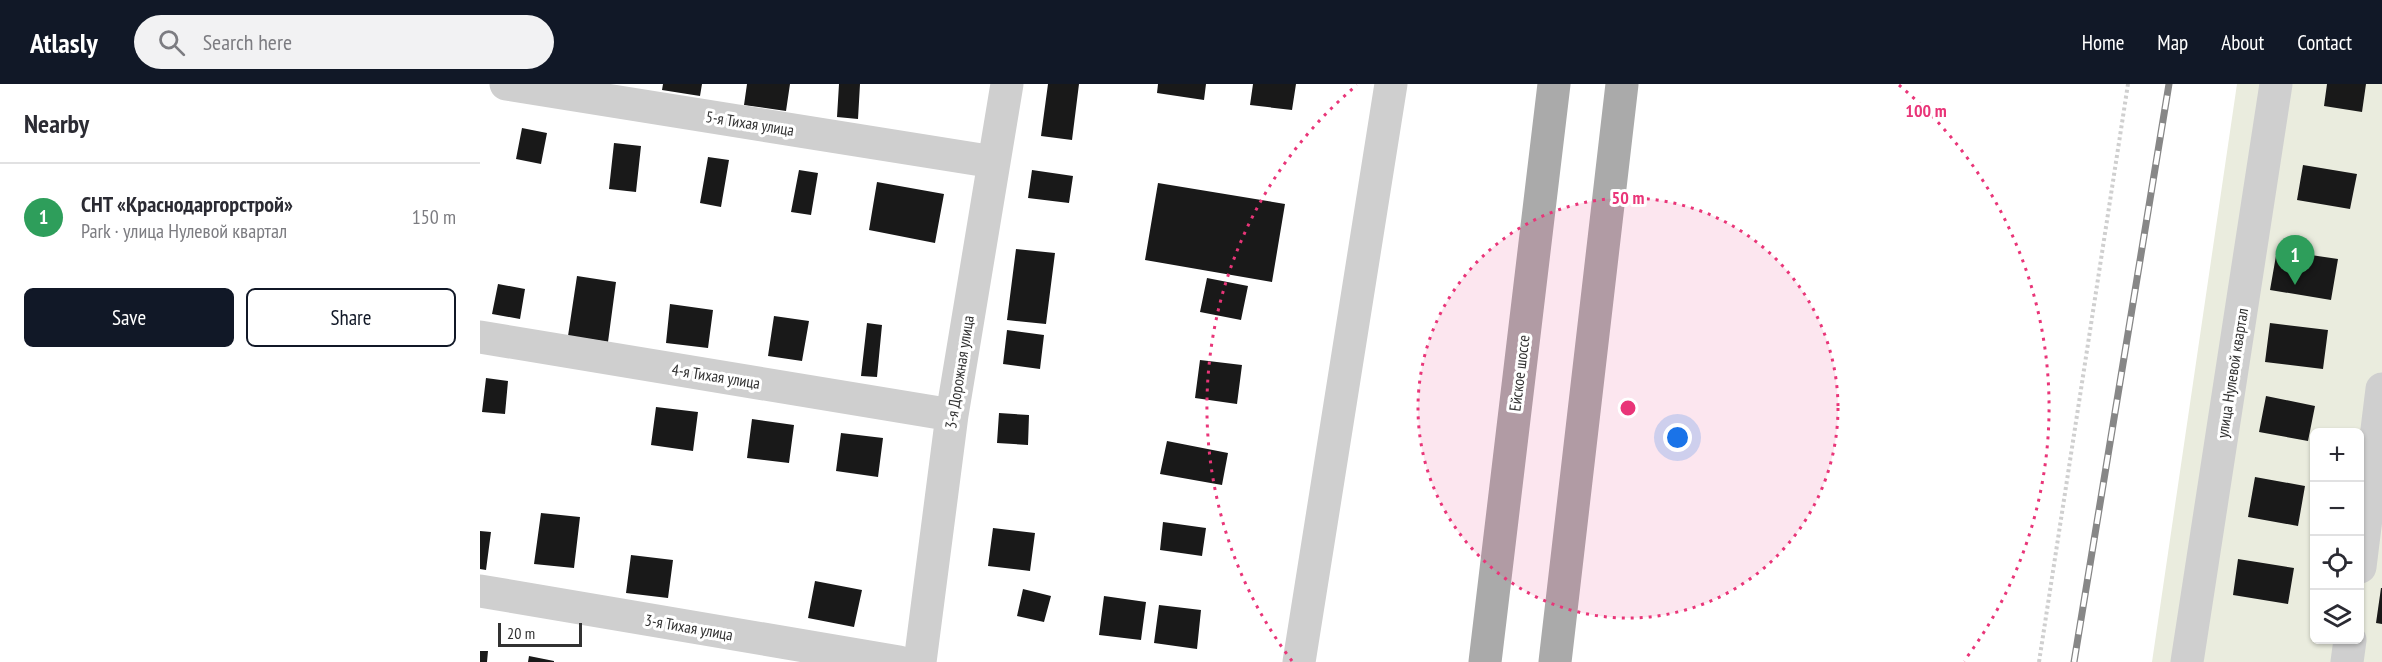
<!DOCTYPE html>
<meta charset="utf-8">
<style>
body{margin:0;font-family:"PT Sans Narrow",sans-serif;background:#f2f2f3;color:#2b2b33}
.controls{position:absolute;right:18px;bottom:18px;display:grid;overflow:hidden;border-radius:9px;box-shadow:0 2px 4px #0004}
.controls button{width:54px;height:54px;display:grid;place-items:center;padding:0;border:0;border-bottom:2px solid #e1e1e2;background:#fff;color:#2b2b33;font:30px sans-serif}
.scale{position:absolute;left:18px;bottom:15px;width:84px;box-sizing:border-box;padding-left:6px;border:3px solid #323232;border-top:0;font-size:16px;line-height:21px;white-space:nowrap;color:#323232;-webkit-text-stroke:4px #fff;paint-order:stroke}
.you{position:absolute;left:1198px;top:354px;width:21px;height:21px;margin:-15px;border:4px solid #fff;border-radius:50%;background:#1a73e8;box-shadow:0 0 0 9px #1a73e833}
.badge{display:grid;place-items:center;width:39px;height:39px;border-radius:50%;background:#111827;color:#fff;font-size:20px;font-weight:700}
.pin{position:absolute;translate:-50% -50px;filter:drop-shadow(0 2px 3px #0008)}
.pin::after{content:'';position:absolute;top:32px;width:21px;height:18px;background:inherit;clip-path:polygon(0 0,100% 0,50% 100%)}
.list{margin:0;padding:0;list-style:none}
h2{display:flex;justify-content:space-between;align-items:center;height:78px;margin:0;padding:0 24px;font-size:26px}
h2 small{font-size:20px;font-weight:400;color:#7c7c81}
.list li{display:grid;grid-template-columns:39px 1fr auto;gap:18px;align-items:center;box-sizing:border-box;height:108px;padding:0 24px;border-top:2px solid #e1e1e2}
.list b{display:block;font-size:22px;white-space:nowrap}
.list p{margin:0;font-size:20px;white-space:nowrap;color:#7c7c81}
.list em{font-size:20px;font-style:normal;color:#7c7c81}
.actions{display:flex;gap:12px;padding:18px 24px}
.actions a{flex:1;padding:14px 0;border:2px solid #111827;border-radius:9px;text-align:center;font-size:21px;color:#111827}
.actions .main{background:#111827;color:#fff}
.icon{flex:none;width:33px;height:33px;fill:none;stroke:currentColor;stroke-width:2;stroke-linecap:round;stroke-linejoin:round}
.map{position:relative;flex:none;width:1902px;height:578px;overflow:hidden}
header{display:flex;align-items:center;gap:36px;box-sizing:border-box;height:84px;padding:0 30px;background:#111827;color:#fff}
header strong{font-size:28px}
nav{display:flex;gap:33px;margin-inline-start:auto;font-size:21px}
.search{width:420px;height:54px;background:#f2f2f3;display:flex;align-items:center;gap:15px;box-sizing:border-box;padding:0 21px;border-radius:33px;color:#7c7c81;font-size:22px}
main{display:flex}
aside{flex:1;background:#fff}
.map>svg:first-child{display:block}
.green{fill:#eaecde;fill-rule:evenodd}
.building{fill:#191919}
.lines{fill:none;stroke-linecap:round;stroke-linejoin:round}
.path{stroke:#cfcfcf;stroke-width:4;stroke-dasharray:3 3;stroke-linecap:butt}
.minor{stroke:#cfcfcf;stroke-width:33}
.major{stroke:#aaa;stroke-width:33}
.rail-casing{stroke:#878787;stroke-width:7}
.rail{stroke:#fff;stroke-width:4.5;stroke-dasharray:14;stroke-linecap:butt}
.ring{fill:none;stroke:#e93578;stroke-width:3;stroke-dasharray:3 6}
.labels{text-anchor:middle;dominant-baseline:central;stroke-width:6;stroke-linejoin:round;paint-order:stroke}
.street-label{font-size:16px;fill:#323232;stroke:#fff}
.centre{fill:#e93578;stroke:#fff;stroke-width:3}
.ring-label{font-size:18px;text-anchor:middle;font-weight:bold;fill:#e93578;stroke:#fff;stroke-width:6;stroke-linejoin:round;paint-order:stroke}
</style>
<header>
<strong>Atlasly</strong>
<div class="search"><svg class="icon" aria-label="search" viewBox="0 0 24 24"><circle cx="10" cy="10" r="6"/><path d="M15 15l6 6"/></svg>Search here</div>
<nav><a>Home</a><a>Map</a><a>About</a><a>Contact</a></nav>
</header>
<main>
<aside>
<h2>Nearby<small></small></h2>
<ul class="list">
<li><span class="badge" style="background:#2e9e5b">1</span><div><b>СНТ «Краснодаргорстрой»</b><p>Park · улица Нулевой квартал</p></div><em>150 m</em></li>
</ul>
<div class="actions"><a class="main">Save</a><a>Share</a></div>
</aside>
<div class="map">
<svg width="1902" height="578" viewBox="0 0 1902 578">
<rect width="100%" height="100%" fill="#fff"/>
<path class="green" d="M1757 0H1902V578H1672ZM1834 348H1880V556H1834Z"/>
<path class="building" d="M183 0H222L220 12 182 6Z
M267 0H310L306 27 264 21Z
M359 0H380L378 35 357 33Z
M568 0H599L592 56 561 52Z
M678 0H726L724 16 677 9Z
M773 0H816L812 26 770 21Z
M1847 0H1886L1882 28 1844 22Z
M42 44 67 49 61 80 36 75Z
M134 59 161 62 156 108 129 105Z
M228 73 249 76 241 123 220 119Z
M1823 81 1877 90 1870 125 1817 116Z
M319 86 338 89 331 131 311 128Z
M552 86 593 92 589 119 548 114Z
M397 98 464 110 455 159 389 146Z
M678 99 805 120 792 198 665 176Z
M536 165 575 169 566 240 527 236Z
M1797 166 1858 175 1851 216 1790 206Z
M97 192 136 198 128 258 88 252Z
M727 194 768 202 761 236 720 228Z
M18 200 45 205 40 235 12 230Z
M190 220 233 226 228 264 186 259Z
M294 232 329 237 322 277 288 272Z
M387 239 402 241 397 293 381 292Z
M1790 239 1848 246 1843 285 1785 278Z
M527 246 564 251 560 285 523 280Z
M720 276 762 281 757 320 715 314Z
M6 294 28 297 25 330 2 328Z
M1786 312 1835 322 1828 357 1779 348Z
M176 323 218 328 213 367 171 361Z
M519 329 549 331 548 361 517 359Z
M272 335 314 341 309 379 267 374Z
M361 349 403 354 398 393 356 387Z
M687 357 748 369 742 401 680 390Z
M1775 393 1825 402 1818 442 1768 433Z
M61 429 100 433 94 484 54 480Z
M683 438 726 444 722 472 680 466Z
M513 444 555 449 550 487 508 482Z
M0 447 11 448 6 486 0 485Z
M151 471 193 476 188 514 146 509Z
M1758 475 1814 484 1808 520 1753 511Z
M335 497 382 506 374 543 328 534Z
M1901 504H1902V540L1896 539Z
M543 505 571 512 564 538 537 532Z
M624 512 666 518 661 556 619 551Z
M679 521 721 526 717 565 674 559Z
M0 567H8L7 578H0Z
M49 572 74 577V578H48Z"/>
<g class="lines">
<path class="path" d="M1559 578 1648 0"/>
<path class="minor" d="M26 0 514 78
M0 253 472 331
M1880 483 1902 305
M0 507 419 578
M440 578 472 331 527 0
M819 578 911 0
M1707 578 1796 0
M1867 578 1870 556"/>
<path class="major" d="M1005 578 1074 0
M1075 578 1142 0"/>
<g class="rail-casing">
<path id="rail" d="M1594 578 1689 0"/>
</g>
<use href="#rail" class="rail"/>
</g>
<circle cx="1148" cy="324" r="210" fill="#e93578" fill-opacity=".12"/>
<g class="ring">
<circle cx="1148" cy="324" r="210"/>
<path d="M812 577A421 421 0 0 1 877 1M1419 1A421 421 0 0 1 1484 577"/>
</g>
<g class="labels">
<g class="street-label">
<text transform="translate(270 39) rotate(9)">5-я Тихая улица</text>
<text transform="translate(479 288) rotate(-81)">3-я Дорожная улица</text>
<text transform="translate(1039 289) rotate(-83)">Ейское шоссе</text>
<text transform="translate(1752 289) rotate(-81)">улица Нулевой квартал</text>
<text transform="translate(236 292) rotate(9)">4-я Тихая улица</text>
<text transform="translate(209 543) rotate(10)">3-я Тихая улица</text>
</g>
</g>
<circle cx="1148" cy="324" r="9" class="centre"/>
<g class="ring-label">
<text x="1446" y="33">100 m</text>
<text x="1148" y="120">50 m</text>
</g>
</svg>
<div class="controls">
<button>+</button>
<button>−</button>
<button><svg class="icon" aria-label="locate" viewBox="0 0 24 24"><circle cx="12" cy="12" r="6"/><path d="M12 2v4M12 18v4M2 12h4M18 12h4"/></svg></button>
<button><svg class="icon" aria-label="layers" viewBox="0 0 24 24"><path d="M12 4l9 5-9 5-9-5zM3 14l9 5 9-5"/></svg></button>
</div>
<div class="scale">20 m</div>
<div class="you"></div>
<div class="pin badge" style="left:1815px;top:201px;background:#2e9e5b">1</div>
</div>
</main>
